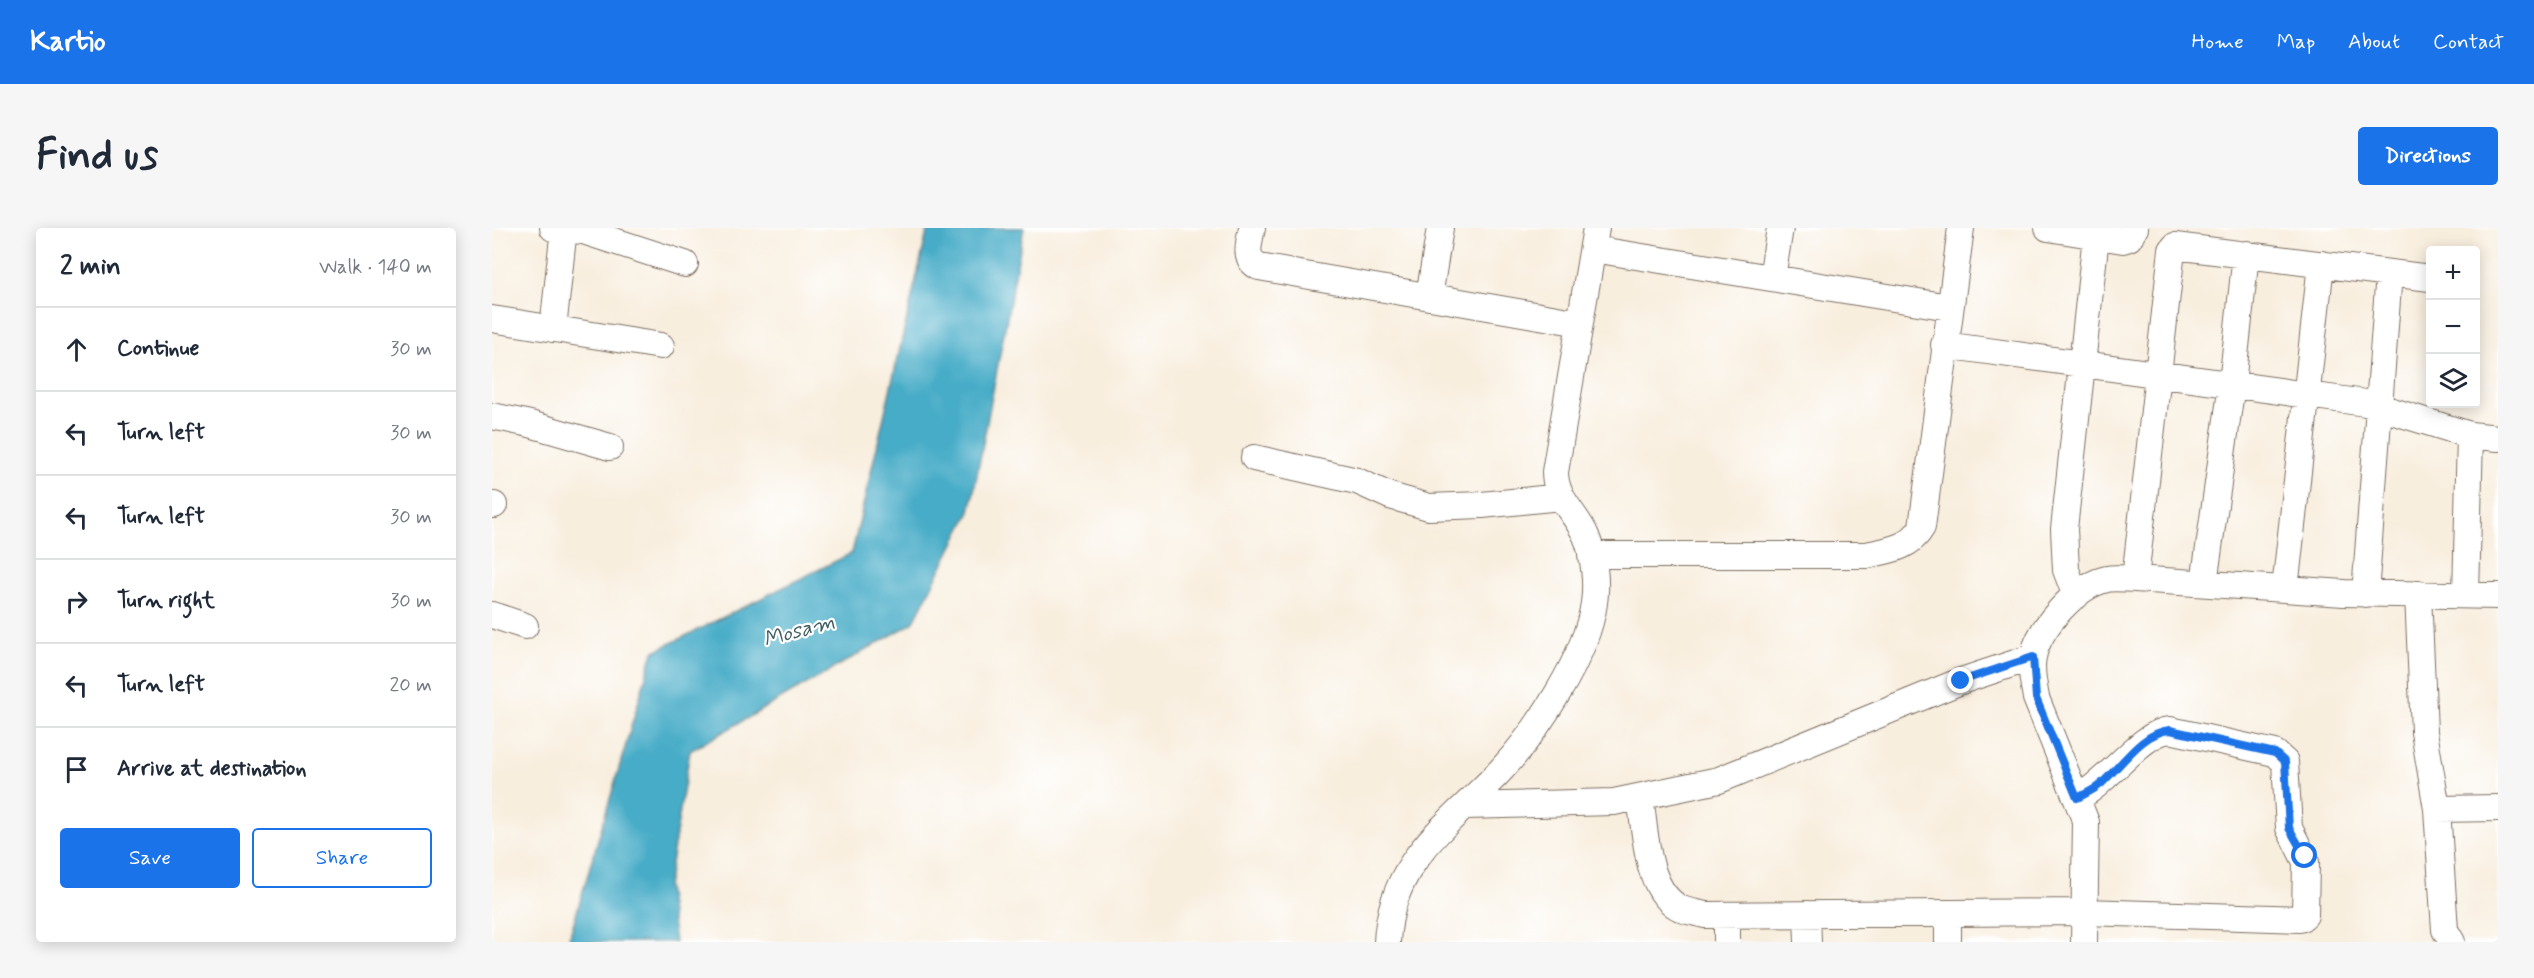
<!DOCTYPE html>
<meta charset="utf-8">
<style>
body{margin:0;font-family:Mynerve,sans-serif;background:#f6f6f7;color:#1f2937}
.controls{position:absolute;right:18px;top:18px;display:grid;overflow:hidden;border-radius:6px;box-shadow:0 3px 15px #0003}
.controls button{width:54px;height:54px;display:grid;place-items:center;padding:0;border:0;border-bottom:2px solid #e0e1e3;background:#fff;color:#1f2937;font:30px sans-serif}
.stop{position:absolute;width:18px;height:18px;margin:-14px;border:4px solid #1a73e8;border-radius:50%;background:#fff}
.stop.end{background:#1a73e8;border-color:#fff;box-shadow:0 2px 6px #0008}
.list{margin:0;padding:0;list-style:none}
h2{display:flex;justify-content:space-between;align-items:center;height:78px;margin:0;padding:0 24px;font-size:26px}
h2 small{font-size:20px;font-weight:400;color:#747a83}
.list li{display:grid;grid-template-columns:39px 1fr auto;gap:18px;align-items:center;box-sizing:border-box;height:84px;padding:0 24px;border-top:2px solid #e0e1e3}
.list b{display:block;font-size:22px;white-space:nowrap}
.list em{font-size:20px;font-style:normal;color:#747a83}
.actions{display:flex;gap:12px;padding:18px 24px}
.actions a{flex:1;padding:14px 0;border:2px solid #1a73e8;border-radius:6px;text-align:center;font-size:21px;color:#1a73e8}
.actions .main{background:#1a73e8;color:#fff}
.icon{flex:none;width:33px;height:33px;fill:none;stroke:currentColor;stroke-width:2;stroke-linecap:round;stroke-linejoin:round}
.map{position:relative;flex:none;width:2006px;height:714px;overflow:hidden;border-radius:6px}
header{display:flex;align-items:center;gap:36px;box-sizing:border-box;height:84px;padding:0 30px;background:#1a73e8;color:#fff}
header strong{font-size:28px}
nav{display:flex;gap:33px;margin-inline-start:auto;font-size:21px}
.intro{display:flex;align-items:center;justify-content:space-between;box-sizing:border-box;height:144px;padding:0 36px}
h1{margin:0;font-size:42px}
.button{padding:15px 27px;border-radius:6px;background:#1a73e8;color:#fff;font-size:21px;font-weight:700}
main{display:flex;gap:36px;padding:0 36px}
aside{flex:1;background:#fff;border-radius:6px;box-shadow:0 3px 15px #0003}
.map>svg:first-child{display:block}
.water{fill:#47acc7;stroke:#416b72;stroke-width:1.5}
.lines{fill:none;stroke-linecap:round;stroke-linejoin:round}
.street-casing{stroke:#7d6f61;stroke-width:28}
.street{stroke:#fff;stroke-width:26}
.route{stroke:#1a73e8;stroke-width:8}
.labels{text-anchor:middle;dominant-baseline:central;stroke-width:4.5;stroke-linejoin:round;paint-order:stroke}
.water-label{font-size:22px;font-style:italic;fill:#405e62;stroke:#fff}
</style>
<header>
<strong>Kartio</strong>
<nav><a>Home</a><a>Map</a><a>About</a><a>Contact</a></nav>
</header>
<div class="intro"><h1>Find us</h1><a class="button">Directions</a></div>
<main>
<aside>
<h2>2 min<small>Walk · 140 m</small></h2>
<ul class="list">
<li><svg class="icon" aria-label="ahead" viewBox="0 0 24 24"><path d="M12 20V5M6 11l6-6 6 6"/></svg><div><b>Continue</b></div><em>30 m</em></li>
<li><svg class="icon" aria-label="left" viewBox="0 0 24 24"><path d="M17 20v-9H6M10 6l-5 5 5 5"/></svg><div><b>Turn left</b></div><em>30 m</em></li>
<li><svg class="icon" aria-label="left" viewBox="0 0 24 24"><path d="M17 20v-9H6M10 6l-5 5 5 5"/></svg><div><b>Turn left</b></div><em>30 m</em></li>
<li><svg class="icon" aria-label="right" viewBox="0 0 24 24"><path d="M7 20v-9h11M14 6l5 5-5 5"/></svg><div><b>Turn right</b></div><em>30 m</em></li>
<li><svg class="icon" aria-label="left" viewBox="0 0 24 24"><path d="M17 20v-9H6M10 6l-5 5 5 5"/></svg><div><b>Turn left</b></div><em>20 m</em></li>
<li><svg class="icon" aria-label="arrive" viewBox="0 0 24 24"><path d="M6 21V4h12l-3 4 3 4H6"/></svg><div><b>Arrive at destination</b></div></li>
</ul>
<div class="actions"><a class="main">Save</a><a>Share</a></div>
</aside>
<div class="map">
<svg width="2006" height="714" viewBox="0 0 2006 714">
<rect width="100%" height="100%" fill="#fff"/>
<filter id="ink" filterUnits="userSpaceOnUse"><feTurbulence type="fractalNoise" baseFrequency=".0167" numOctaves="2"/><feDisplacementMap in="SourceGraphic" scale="12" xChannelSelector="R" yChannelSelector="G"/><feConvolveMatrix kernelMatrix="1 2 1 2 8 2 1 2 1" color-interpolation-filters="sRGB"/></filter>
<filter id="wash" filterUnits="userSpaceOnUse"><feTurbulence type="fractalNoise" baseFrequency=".008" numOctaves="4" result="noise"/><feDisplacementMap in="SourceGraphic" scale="24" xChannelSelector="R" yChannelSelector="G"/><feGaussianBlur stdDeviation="1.35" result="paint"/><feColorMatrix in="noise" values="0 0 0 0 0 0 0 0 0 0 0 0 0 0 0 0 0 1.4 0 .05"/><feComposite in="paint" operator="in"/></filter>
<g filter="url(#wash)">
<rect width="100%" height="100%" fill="#f8eede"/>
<path class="water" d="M436 0H532L478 284 421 395 198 523 175 659 183 714H76L161 424 360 325Z"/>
</g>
<g filter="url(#ink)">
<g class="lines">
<g class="street-casing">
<path id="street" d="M61 0 91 3 193 36
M760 0C757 15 751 31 767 39L1088 95
M1556 0 1631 12 1637 10 1643 0
M1101 21 1457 79
M1280 50 1288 0
M937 69 948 0
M0 91 169 118
M61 101 72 0
M1452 117 1874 175 1978 207 2006 210
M0 188 38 196 118 219
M762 230 865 253 898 268 937 279 990 277 1069 269
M0 277H2
M1099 327H1375C1398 322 1418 320 1430 299L1469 0
M1643 351 1680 22 1683 18 1938 50
M1712 355 1740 156 1754 26
M1793 361 1829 36
M1873 366 1897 45
M1926 366 1932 504 1945 581 1953 702 1960 714
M1974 367 1978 207
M1584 368 1574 342 1572 301 1604 8
M0 387 33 398
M1148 570C1154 604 1153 664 1190 681 1197 684 1206 685 1213 687L1593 684 1808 691 1813 687 1814 634 1797 600 1793 534 1783 525 1678 502C1649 504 1616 555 1585 570
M973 578 1122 574 1227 552 1469 453 1541 429
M1945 581 2006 580
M1456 685V714
M1315 686 1316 714
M1235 687V714
M895 714C899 630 958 597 1010 541 1045 503 1095 428 1102 375 1105 355 1102 327 1094 308 1084 285 1063 271 1063 244L1104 0
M1592 714 1594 594 1544 470C1542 457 1538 442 1541 429 1547 399 1585 357 1615 351 1623 349 1634 351 1643 351L1852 365 2006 368"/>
</g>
<use href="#street" class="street"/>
</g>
</g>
<g class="lines" filter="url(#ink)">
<path class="route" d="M1469 453 1541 429 1544 470 1585 570C1593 566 1602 562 1609 556 1629 538 1650 504 1678 502L1783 525 1793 534 1797 600 1813 628"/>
</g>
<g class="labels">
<g class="water-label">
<text transform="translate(307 403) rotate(-16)">Mosam</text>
</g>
</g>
</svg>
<div class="controls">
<button>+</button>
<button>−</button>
<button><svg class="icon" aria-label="layers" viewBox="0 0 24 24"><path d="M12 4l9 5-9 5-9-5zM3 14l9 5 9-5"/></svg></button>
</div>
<div class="stop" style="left:1813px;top:628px"></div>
<div class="stop end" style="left:1469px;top:453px"></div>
</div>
</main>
